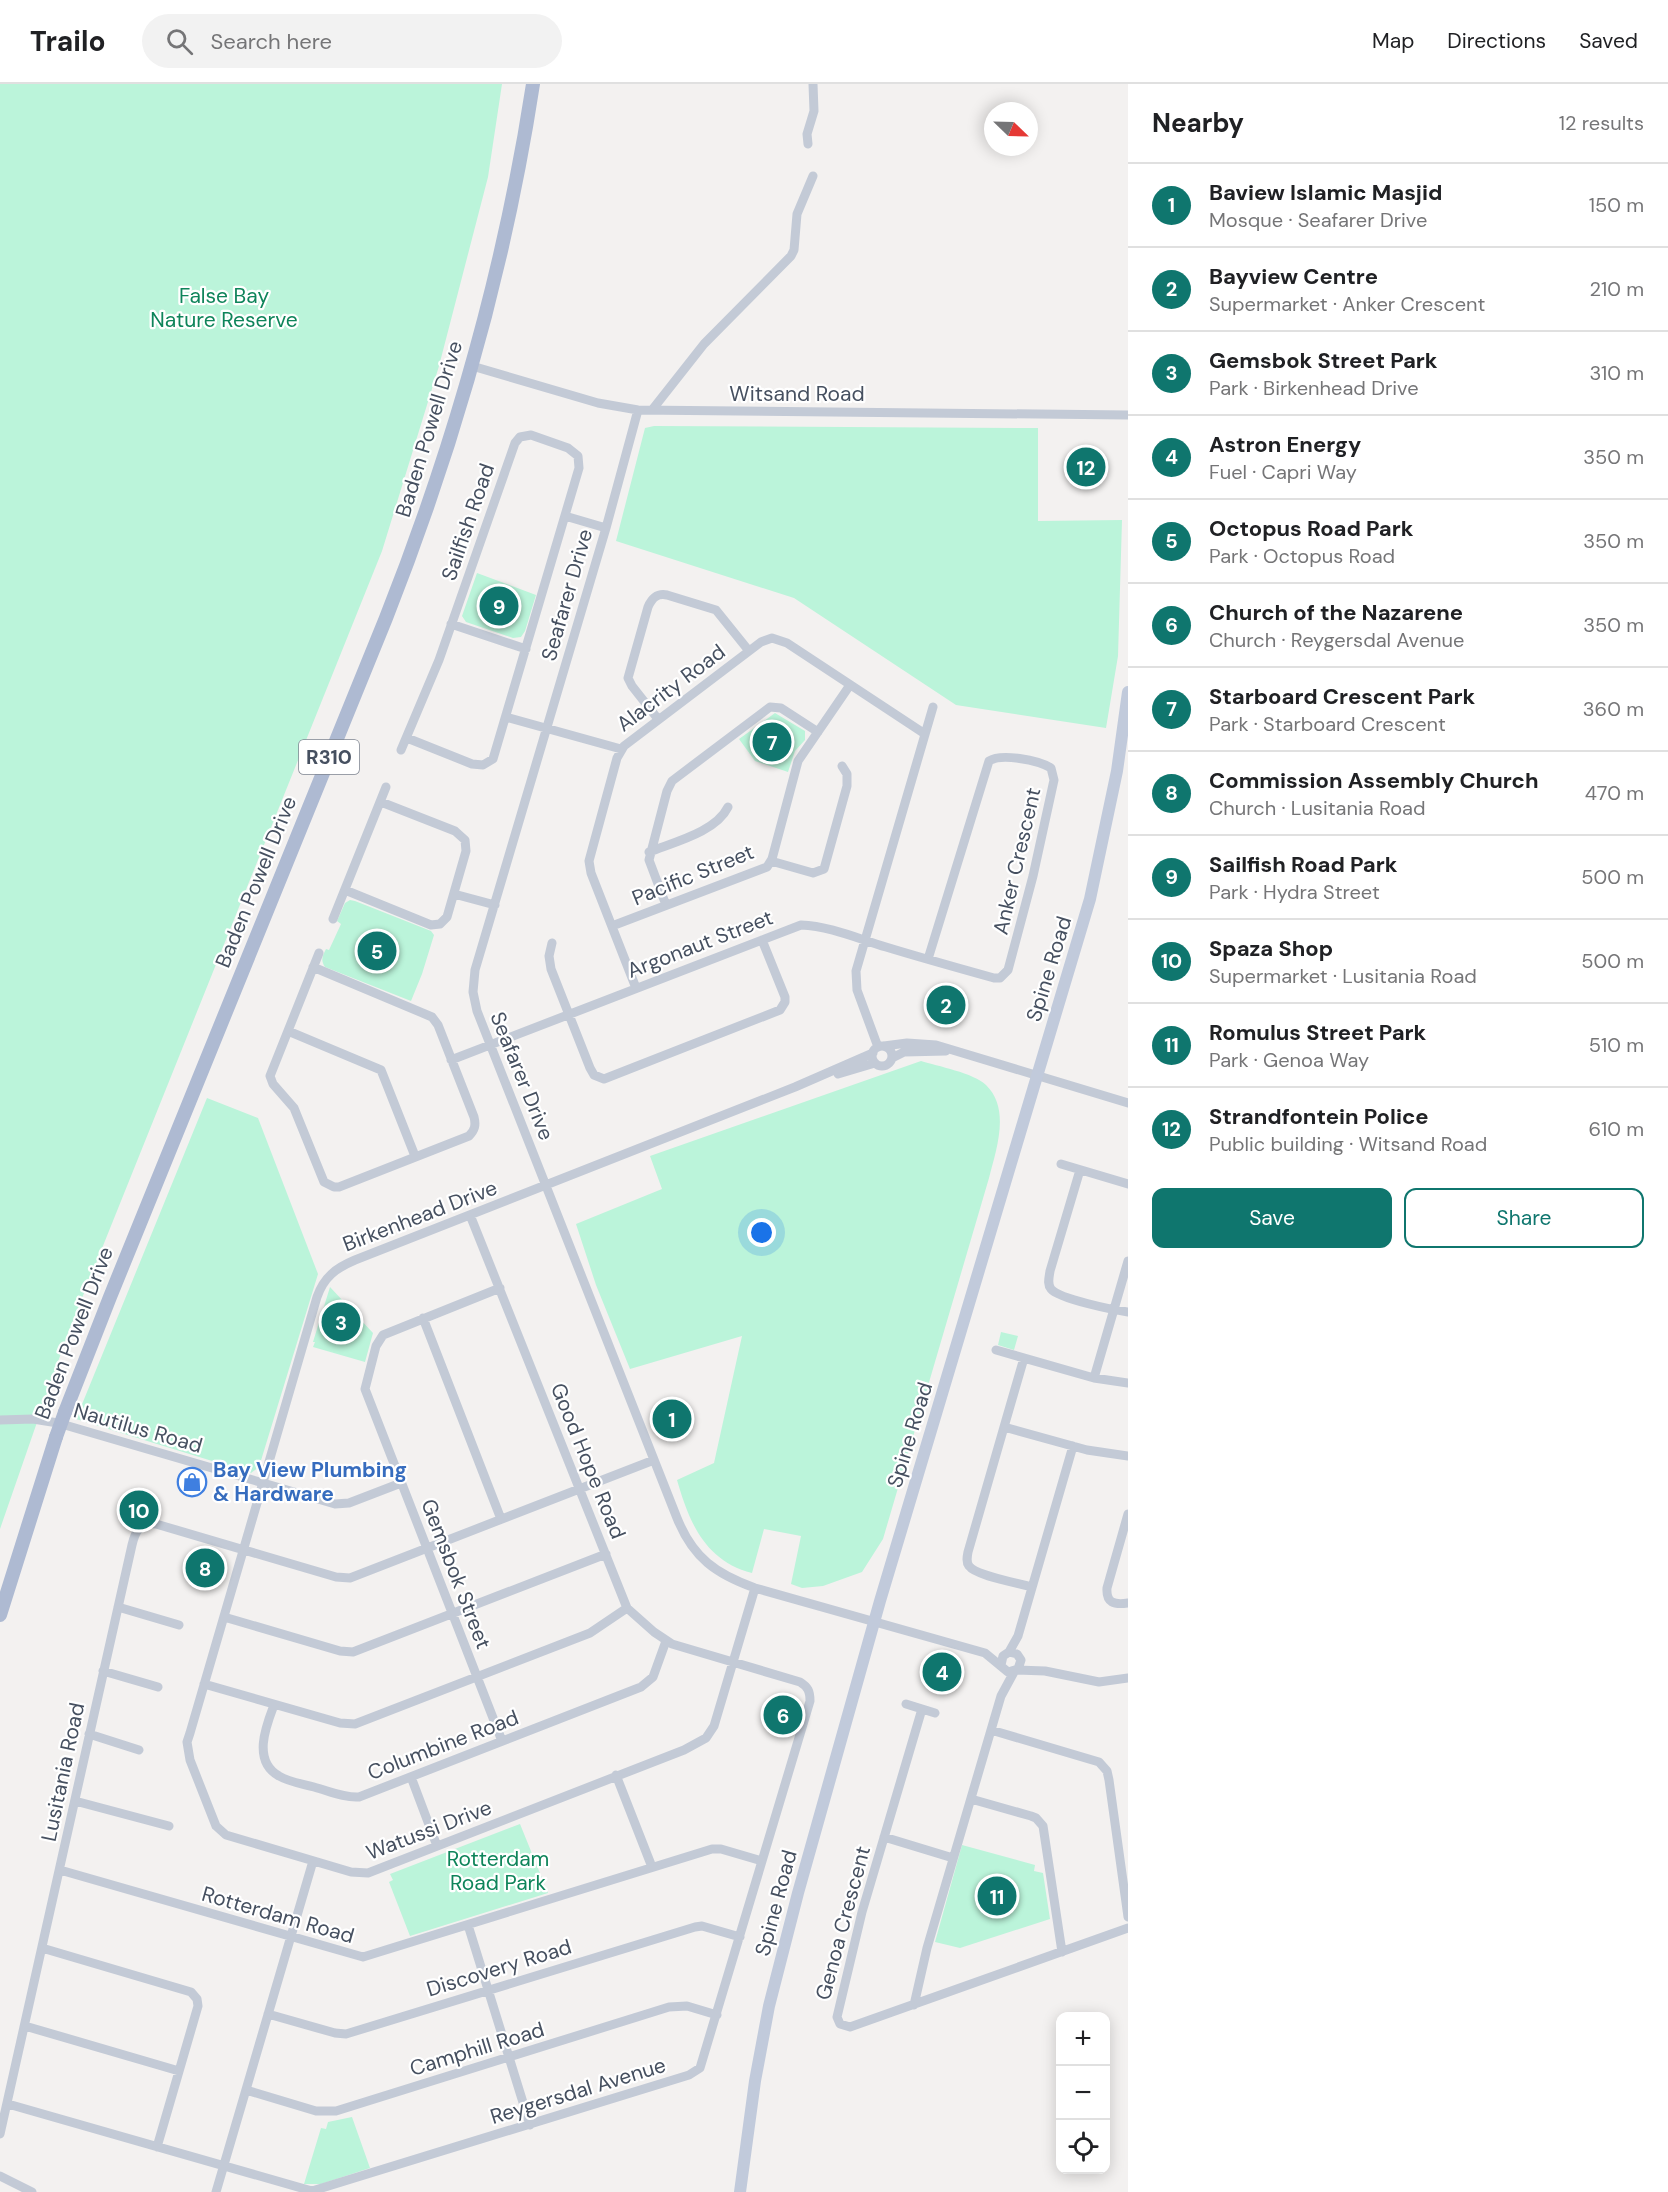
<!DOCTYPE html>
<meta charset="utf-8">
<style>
body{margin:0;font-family:"DM Sans",sans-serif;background:#f2f2f2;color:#202124}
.controls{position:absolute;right:18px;bottom:18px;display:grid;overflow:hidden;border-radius:12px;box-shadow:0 3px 15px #0003}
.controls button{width:54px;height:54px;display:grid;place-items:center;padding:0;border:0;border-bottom:2px solid #e0e0e0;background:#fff;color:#202124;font:30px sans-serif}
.compass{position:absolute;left:984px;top:18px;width:54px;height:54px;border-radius:50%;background:#fff;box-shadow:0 3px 15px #0003;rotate:113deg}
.you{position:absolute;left:762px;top:1149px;width:21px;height:21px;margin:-15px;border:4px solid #fff;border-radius:50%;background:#1a73e8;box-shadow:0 0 0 9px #1a73e833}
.badge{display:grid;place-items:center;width:39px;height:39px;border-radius:50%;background:#0f766e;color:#fff;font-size:20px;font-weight:700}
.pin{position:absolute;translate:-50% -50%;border:3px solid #fff;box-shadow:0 2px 6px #0006}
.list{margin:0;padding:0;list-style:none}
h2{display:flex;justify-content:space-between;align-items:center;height:78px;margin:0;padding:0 24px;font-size:26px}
h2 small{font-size:20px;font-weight:400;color:#757577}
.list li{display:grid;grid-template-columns:39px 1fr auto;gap:18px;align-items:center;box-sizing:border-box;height:84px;padding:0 24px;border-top:2px solid #e0e0e0}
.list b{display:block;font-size:22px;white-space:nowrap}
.list p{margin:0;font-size:20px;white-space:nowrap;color:#757577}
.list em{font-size:20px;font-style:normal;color:#757577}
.actions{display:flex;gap:12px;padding:18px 24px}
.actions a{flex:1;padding:14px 0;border:2px solid #0f766e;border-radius:12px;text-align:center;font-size:21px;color:#0f766e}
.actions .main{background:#0f766e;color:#fff}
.icon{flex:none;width:33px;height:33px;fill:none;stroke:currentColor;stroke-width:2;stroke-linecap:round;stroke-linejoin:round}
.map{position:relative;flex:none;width:1128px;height:2108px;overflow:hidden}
header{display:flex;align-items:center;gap:36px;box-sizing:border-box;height:84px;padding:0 30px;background:#fff;border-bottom:2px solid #e0e0e0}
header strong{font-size:28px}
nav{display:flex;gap:33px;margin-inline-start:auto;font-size:21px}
.search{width:420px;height:54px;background:#f2f2f2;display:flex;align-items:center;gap:15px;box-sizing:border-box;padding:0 21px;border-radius:33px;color:#757577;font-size:22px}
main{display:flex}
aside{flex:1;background:#fff}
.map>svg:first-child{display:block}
.green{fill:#bbf4da}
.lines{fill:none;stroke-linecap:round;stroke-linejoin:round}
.street{stroke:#c3cad6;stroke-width:9}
.secondary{stroke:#c1cadb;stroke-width:12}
.primary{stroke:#aebad2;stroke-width:14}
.primary-bridge{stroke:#aebad2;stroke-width:14}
.labels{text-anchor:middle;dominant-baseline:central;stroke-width:4.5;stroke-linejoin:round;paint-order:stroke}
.shield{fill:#fff;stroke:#7e8490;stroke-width:1.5}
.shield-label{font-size:20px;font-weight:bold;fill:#465060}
.park-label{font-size:21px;fill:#0e845a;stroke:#fff}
.street-label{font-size:21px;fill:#465060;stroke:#fff}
.shop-label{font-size:21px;font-weight:bold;fill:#366cbe;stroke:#fff;text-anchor:start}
</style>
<header>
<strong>Trailo</strong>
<div class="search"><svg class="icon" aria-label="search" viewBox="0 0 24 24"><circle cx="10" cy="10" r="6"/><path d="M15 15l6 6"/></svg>Search here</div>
<nav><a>Map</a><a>Directions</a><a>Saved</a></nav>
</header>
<main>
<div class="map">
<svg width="1128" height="2108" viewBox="0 0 1128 2108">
<rect width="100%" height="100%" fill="#f3f1f0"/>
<path class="green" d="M0 0H502L488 93 439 282 382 467 68 1249 0 1445Z
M654 342 1038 344V437L1122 436 1118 572 1106 644 956 621 794 514 616 457 645 344Z
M477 489 536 511 525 547 521 553 513 554 466 538 462 532Z
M775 629 805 647V656L795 667 788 688 755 677 739 655Z
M350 816 355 817 431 847 434 851 422 890 411 917 325 883C320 876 323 871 326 865L329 866 341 840 337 837 345 819Z
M921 977C937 982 974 989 986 1001 1011 1025 996 1066 989 1094L883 1455 862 1488 823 1502 802 1504 791 1500 801 1452 764 1445 752 1489C705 1477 689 1438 677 1396L714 1379 742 1252 630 1285 596 1201 576 1140 662 1105 650 1072Z
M207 1014 258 1034 318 1190 259 1383 251 1389 76 1335Z
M330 1203 373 1249 365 1278 313 1263 315 1258H313Z
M1001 1248 1018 1252 1014 1266 998 1261Z
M520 1740 548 1809 410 1852 389 1798 393 1796 390 1790Z
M962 1761 1035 1781 1034 1787 1043 1789 1050 1835 960 1864 935 1858Z
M352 2033 370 2084 321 2100H304L321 2044 326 2045 328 2038Z"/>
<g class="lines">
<path class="street" d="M808 60 807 50 814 27 813 0
M472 282 598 319 638 326 1128 331
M638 326 606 444 475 886 473 908 477 927 677 1434C693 1474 716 1490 755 1504L985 1569 1008 1588 1018 1585 1021 1576 1017 1570 1009 1568 1003 1572 1001 1581
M652 326 704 260 791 172 794 166 797 130 813 92
M565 432 606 444
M451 540 526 565
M506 633 621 665
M658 635 632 602 628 594 648 523C652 514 657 509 667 511L716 526 749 567
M401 666 439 576 515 359 520 353 531 351 568 364 578 372 579 384 493 675 483 681 472 680 407 654
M649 768C674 758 716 748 728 723
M771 777 813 789 824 785 847 702V690L842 682
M345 806 431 841 440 840 447 833 466 767 465 756 455 747 381 718
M454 810 495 821
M666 821 649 776 667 707 672 697 770 623 781 624 818 648
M333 835 386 703
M612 842 767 783 772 775 798 677 850 601
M552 859 549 872 551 885 590 984 594 991 604 995 780 926 785 918V913L762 856
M313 883 432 933 438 941 474 1033C476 1041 475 1046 469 1052L339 1103H334L324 1098 294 1024 273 1000 270 992 319 869
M636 904 591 789 589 777 617 674 624 662 761 558 772 554 787 559 925 650
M288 947 381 986 415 1072
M884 962 907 959 936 961 1128 1019
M872 972a10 10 0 1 1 20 0a10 10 0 1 1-20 0Z
M878 963 857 906 856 887 933 623
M892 974 904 968 946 967
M451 976 801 841C830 842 859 855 886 863 922 874 958 884 994 894H1000L1008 886 1033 792 1054 696 1051 684C1038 676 1001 669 989 677L928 875
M838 990 875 979
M1061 1080 1128 1100
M1080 1086 1050 1187C1049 1194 1047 1200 1051 1205 1059 1215 1114 1226 1128 1228
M500 1204 383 1251 376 1262 365 1305 502 1657
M423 1234 501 1435
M996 1266 1094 1294 1128 1299
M1094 1294 1128 1177
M0 1336 33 1335 58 1339 335 1420 349 1419 401 1399
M1004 1343 1024 1274
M1128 1430 1107 1504C1106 1519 1114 1521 1128 1519
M1032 1503C1019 1499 976 1492 969 1482 966 1478 967 1473 968 1468L1004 1343 1087 1366 1128 1372
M755 1504 714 1642 706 1654 684 1666 368 1789 351 1788 226 1751 216 1742 190 1676 187 1658 190 1649 317 1213C324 1193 336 1184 355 1176L795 1003 873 969
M118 1523 179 1541
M224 1533 340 1567 353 1568 606 1470
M1009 1568 1018 1552 1073 1362
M1017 1586 1045 1587 1099 1598 1128 1594
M103 1587 158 1603
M204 1600 340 1639 355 1640 590 1549 627 1524
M906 1620 935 1629
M274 1621C266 1642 252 1677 279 1692 289 1698 303 1700 314 1703 329 1707 344 1714 359 1713L641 1603 653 1593 666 1557
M922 1625 862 1828 837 1933 840 1940 850 1943 1128 1844
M991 1646 1099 1678 1107 1687 1109 1696 1128 1833
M89 1650 139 1666
M616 1691 652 1783
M411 1693 437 1762
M971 1715 1031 1732 1036 1734 1043 1742 1062 1868
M75 1717 169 1742
M884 1753 953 1774
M60 1786 363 1873 712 1765H721L762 1777
M468 1841 530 2041
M42 1864 191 1908 197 1915 198 1922 157 2063
M914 1921 927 1864 1001 1612 1014 1588
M268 1930 335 1949 346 1950 695 1843 702 1842 740 1853
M25 1942 179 1987
M246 2006 316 2027H336L669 1923 687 1922 717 1931
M8 2020 312 2107 689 1991 700 1984 810 1617C810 1607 808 1603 800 1598L672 1560 654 1548 627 1524 470 1131
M0 2050 132 1461C135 1448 140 1437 156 1440L336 1493 350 1494 654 1376
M0 2092 32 2108
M216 2108 313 1777"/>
<path class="secondary" d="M740 2108 755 1997 769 1922 798 1809 880 1517 1090 815 1117 687 1128 608"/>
<path class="primary" d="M65 1328 110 1213 386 534C454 362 505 183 533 0
M0 1531 56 1353"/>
<path class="primary-bridge" d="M56 1353 65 1328"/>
</g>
<defs>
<g id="shop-ring" transform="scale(1.5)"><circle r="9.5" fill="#fff" stroke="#3f7fe0" stroke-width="1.5"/><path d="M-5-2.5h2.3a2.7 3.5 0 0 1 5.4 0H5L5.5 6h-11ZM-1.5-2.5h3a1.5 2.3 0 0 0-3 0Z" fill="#3f7fe0"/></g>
</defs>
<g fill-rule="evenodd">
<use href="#shop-ring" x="192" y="1398"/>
</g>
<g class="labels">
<rect class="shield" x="299" y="656" width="60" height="34" rx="4.5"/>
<g class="shield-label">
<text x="329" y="673">R310</text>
</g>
<g class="park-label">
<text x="224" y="212">False Bay<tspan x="224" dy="24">Nature Reserve</tspan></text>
<text x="498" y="1775">Rotterdam<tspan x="498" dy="24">Road Park</tspan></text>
</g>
<g class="street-label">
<text x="797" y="310">Witsand Road</text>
<text transform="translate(429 345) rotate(-73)">Baden Powell Drive</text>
<text transform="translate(468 438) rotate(-71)">Sailfish Road</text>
<text transform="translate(567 511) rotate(-74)">Seafarer Drive</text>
<text transform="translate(671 604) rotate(-37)">Alacrity Road</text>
<text transform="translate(1017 777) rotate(-77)">Anker Crescent</text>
<text transform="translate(693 791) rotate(-22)">Pacific Street</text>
<text transform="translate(256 798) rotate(-68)">Baden Powell Drive</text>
<text transform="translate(700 860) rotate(-21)">Argonaut Street</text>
<text transform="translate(1049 885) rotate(-73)">Spine Road</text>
<text transform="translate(522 992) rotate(68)">Seafarer Drive</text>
<text transform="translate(420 1132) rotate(-21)">Birkenhead Drive</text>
<text transform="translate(74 1249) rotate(-69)">Baden Powell Drive</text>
<text transform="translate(138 1344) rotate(16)">Nautilus Road</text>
<text transform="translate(910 1351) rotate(-73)">Spine Road</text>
<text transform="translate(588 1377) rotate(68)">Good Hope Road</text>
<text transform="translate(456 1490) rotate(69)">Gemsbok Street</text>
<text transform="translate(443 1661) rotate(-21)">Columbine Road</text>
<text transform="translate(63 1688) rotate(-78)">Lusitania Road</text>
<text transform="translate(429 1746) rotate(-21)">Watussi Drive</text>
<text transform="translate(776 1819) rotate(-75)">Spine Road</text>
<text transform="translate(278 1831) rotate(16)">Rotterdam Road</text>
<text transform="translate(843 1839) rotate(-75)">Genoa Crescent</text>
<text transform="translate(499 1884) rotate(-17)">Discovery Road</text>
<text transform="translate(477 1965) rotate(-17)">Camphill Road</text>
<text transform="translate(578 2007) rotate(-17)">Reygersdal Avenue</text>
</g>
<g class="shop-label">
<text x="213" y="1386">Bay View Plumbing<tspan x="213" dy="24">&amp; Hardware</tspan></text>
</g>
</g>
</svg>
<div class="controls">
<button>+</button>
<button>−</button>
<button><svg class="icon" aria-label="locate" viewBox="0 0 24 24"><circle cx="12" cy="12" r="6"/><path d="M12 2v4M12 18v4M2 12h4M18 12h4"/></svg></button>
</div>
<svg class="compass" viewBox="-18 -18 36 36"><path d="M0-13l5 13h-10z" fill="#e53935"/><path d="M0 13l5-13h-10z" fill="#757577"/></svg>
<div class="you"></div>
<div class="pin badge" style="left:672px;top:1335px">1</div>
<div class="pin badge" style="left:946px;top:921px">2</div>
<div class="pin badge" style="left:341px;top:1238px">3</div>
<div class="pin badge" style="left:942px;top:1588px">4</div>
<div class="pin badge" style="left:377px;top:867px">5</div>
<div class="pin badge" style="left:783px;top:1631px">6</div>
<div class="pin badge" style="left:772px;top:658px">7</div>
<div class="pin badge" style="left:205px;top:1484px">8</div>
<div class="pin badge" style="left:499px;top:522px">9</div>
<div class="pin badge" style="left:139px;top:1426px">10</div>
<div class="pin badge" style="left:997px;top:1812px">11</div>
<div class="pin badge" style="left:1086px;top:383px">12</div>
</div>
<aside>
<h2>Nearby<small>12 results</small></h2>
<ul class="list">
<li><span class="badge">1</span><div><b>Baview Islamic Masjid</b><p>Mosque · Seafarer Drive</p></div><em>150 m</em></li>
<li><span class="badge">2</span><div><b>Bayview Centre</b><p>Supermarket · Anker Crescent</p></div><em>210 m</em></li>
<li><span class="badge">3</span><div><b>Gemsbok Street Park</b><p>Park · Birkenhead Drive</p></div><em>310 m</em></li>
<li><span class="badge">4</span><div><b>Astron Energy</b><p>Fuel · Capri Way</p></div><em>350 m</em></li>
<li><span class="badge">5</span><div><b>Octopus Road Park</b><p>Park · Octopus Road</p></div><em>350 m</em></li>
<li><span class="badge">6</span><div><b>Church of the Nazarene</b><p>Church · Reygersdal Avenue</p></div><em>350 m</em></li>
<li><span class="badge">7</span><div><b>Starboard Crescent Park</b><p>Park · Starboard Crescent</p></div><em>360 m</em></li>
<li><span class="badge">8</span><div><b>Commission Assembly Church</b><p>Church · Lusitania Road</p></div><em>470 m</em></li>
<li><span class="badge">9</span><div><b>Sailfish Road Park</b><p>Park · Hydra Street</p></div><em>500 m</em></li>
<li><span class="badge">10</span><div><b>Spaza Shop</b><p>Supermarket · Lusitania Road</p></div><em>500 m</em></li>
<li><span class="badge">11</span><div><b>Romulus Street Park</b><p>Park · Genoa Way</p></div><em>510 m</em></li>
<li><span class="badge">12</span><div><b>Strandfontein Police</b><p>Public building · Witsand Road</p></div><em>610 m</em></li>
</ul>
<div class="actions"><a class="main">Save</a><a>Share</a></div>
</aside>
</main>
